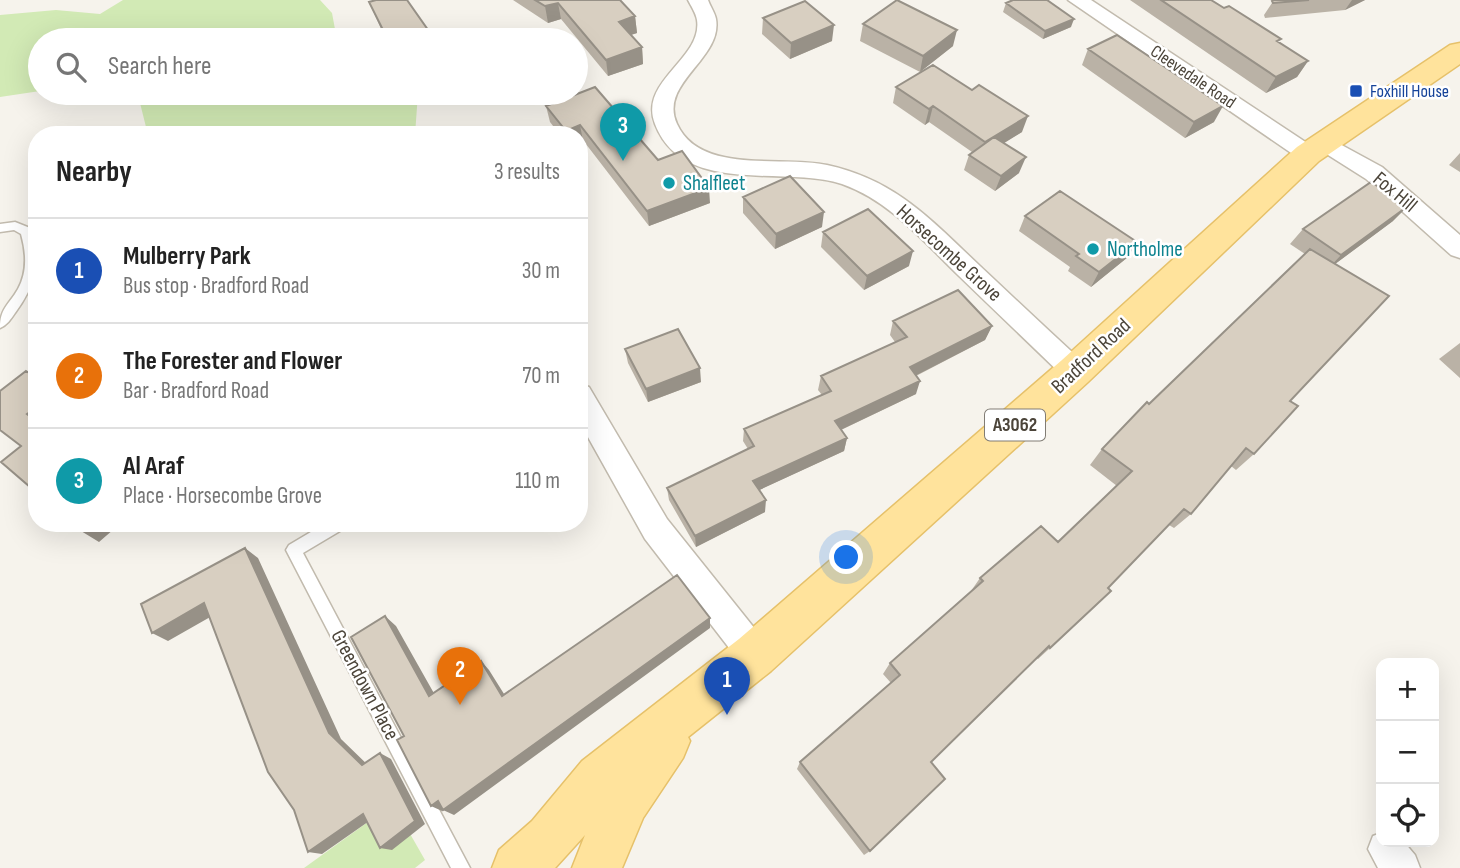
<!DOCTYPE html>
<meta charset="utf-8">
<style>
body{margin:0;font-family:"Sofia Sans Condensed",sans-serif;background:#f6f6f6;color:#222}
.controls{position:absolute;right:21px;bottom:21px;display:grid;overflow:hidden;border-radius:14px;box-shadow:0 7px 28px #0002}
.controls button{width:63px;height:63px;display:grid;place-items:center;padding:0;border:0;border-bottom:2px solid #e0e0e0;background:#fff;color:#222;font:35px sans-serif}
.you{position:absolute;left:847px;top:558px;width:24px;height:24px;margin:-18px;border:5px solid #fff;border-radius:50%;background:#1a73e8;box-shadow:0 0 0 10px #1a73e833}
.badge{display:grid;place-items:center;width:46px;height:46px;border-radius:50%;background:#1a73e8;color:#fff;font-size:23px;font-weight:700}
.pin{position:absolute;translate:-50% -58px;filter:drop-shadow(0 2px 4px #0008)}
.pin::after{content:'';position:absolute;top:37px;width:24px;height:21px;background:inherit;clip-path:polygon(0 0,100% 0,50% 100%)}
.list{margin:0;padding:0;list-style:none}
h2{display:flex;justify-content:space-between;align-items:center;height:91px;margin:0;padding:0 28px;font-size:30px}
h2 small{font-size:23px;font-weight:400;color:#767676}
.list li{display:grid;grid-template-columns:46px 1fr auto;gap:21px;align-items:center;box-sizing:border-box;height:105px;padding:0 28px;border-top:2px solid #e0e0e0}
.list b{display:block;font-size:26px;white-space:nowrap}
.list p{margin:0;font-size:23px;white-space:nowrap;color:#767676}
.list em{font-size:23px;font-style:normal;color:#767676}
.icon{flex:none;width:38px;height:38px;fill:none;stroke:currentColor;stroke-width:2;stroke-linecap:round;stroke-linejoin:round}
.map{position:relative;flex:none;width:1460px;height:868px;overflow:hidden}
.search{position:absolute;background:#fff;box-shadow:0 7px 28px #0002;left:28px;top:28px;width:560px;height:77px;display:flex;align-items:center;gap:18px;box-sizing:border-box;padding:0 24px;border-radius:38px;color:#767676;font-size:26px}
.panel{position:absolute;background:#fff;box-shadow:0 7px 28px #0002;left:28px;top:126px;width:560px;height:406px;border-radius:28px}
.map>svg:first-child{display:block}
.green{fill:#d2eab5}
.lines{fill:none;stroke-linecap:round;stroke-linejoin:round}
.service-casing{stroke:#c2bbae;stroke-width:3}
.minor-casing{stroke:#c2bbae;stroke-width:3}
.primary-casing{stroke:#e6c16a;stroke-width:3}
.service{fill:#fff;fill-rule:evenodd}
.minor{fill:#fff;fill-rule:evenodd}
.primary{fill:#ffe39c;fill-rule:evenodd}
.wall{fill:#bab2a6}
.shaded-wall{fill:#979187}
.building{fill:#d8cfc1;stroke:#979187;stroke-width:2}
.transit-dot{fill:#1a4fb4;stroke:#fff;stroke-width:2.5}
.culture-dot{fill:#0f9aa8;stroke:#fff;stroke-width:2.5}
.labels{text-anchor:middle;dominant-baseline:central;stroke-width:5;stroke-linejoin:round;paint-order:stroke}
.far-street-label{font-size:18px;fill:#4b4439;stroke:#fff}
.far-transit-label{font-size:18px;fill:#164399;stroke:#fff;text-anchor:start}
.shield{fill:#fff;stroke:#817c74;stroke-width:2}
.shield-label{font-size:19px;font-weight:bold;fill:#4b4439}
.culture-label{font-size:21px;fill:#0d838f;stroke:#fff;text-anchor:start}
.street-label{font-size:21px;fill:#4b4439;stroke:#fff}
</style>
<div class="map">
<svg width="1460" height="868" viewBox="0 0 1460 868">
<rect width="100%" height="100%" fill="#f6f3ec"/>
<path class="green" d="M123 0H320L332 13 337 40H40V91L0 97V15L56 10 100 14Z
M134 93H418L415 135H148L139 99Z
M393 804 425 860 415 868H304Z"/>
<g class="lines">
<g class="service-casing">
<path id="service" d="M15 222 30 228 32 231C41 263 35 286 15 313 11 319 7 325 0 328 0 308 9 305 18 289 28 271 26 252 21 234L14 230 0 232V224Z
M326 523H347L345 528 303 553 470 868H451L286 550 289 545Z"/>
</g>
<g class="minor-casing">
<path id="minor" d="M688 0H708C710 6 715 13 716 19 723 59 658 83 677 124 700 175 781 155 827 165 896 180 931 220 980 266 1014 298 1049 331 1084 363L1088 371 1084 379 1075 382 1066 379C1030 344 994 310 958 275 923 241 890 201 842 184 783 165 683 197 655 124 638 81 703 59 697 20 696 13 691 6 688 0Z
M1068 0H1091L1316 149 1319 154 1316 159 1308 162 1300 159Z
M1325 136 1382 167 1460 235V258L1451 255 1366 179 1317 148 1314 143 1317 138Z
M579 384 589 387 667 519 767 644 771 655 767 666 755 671 743 666 645 539 579 421Z
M1381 833V842H1404L1415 855 1420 868H1378L1368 849 1373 836Z"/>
</g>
<g class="primary-casing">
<path id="primary" d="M1460 43V64L1319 161 1088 382 771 671 688 737 690 741 683 758 643 818 622 868H572L585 835 555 868H492L499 850 532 821 582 761 739 639 1062 360 1297 147 1450 45Z"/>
</g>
<use href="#service" class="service"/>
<use href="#minor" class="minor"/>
<use href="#primary" class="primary"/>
</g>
<path class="wall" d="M513 0H620L635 16 637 33 631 35 642 47 643 64 608 76 561 19 548 23Z
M1130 0H1211L1308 61 1297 77 1266 93Z
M1274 0H1365L1345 10 1265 18 1264 15Z
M369 2 434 40H386Z
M1006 3 1071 27 1043 39 1003 12Z
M763 18 832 41 790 59 762 34Z
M863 24 953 46 920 72 860 41Z
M1088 49 1214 122 1185 138 1082 65Z
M896 87 1022 132 1003 143 1019 173 995 191 964 170 969 155 972 152 929 122 925 125 893 103Z
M546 106 658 160 710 203 649 226 579 135H560L550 122Z
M1460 153V172L1449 165Z
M743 197 822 227 775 249 743 213Z
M1025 216 1128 257 1091 287 1068 271 1070 267 1019 231Z
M1393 221 1335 264 1290 401 1254 454 1236 470 1231 466 1191 514 1174 528 1169 525 1050 648 1038 659 1037 658 931 762 870 851 864 855 797 769 800 762 891 683 883 674 890 663 971 591 980 578 1058 542 1117 486 1090 465 1102 449 1305 254 1290 244 1303 229Z
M823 232 909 266 864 290 821 247Z
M893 321 992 326 985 340 916 376V394L841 430 847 438 844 451 759 490 765 512 696 547 669 500 667 488 748 449 743 441 744 429 822 395 818 390 821 376 895 342 890 335Z
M1460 343V378L1439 359Z
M625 349 701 382 648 402 628 363Z"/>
<path class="shaded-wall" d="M1352 0H1365L1345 10Z
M558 3 561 19 548 23 545 6Z
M635 16 637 33 621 38 619 22Z
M1074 19 1071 27 1043 39 1045 31Z
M834 25 832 41 790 59 791 43Z
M957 30 953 46 920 72 923 56Z
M642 47 643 64 608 76 606 60Z
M1308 61 1297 77 1266 93 1276 77Z
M933 106 929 122 925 125 929 109Z
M1223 106 1214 122 1185 138 1194 122Z
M1028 116 1022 132 980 158 985 142Z
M580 125 583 141 579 142V135H567L566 131Z
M1026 157 1019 173 995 191 1001 176Z
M709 188 710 203 649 226 647 211Z
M1408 206 1393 221 1327 270 1341 255Z
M824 212 822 227 775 249 776 234Z
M1137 242 1128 257 1091 287 1099 272Z
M913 251 909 266 864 290 867 276Z
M992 326 985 340 905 381 910 367Z
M700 368 701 382 648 402 646 389Z
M920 381 916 394 832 434 835 421Z
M37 407V422L27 414Z
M847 438 844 451 753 493V481Z
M766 500 765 512 696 547 695 536Z
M91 523H121L99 542 81 531Z
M261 523H275L267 528Z
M245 548 258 558 341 739 373 770 362 765 329 733Z
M204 603 219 612 168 641 152 633Z
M385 616 396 626 440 704 429 696Z
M710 618V628L454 815 443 810Z
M481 661 489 670 511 705 502 696Z
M380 753 391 759 425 824 392 850 380 848Z
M438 801 449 805 442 811 431 806Z
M363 814 375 817 322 854 308 852Z"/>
<path class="building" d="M376 0H407L433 37 423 40H388L369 2Z
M535 0H620L635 16 619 22 642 47 606 60 558 3 545 6Z
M897 0 957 30 923 56 863 24Z
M1013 0H1047L1074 19 1045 31 1006 3Z
M1161 0H1211L1224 8 1229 6 1281 39 1277 41 1308 61 1276 77Z
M1274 0H1309L1273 3 1272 1Z
M805 1 834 25 791 43 763 18Z
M1117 35 1223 106 1194 122 1088 49Z
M933 65 972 90 979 85 1028 116 985 142 933 106 929 109 896 87Z
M595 87 658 160 682 151 709 188 647 211 580 125 566 131 546 106Z
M994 137 1026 157 1001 176 969 155Z
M790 176 824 212 776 234 743 197Z
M1371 182 1408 206 1341 255 1303 229Z
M1060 191 1137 242 1099 272 1076 256 1079 254 1025 216Z
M868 209 913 251 867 276 823 232Z
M1310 249 1389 296 1290 401 1298 406 1254 454 1246 448 1191 514 1184 509 1108 588 1111 591 1050 648 1049 646 931 762 945 779 870 851 800 762 900 675 890 663 983 581 980 578 1041 526 1058 542 1132 471 1102 449 1147 402 1149 404Z
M958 290 992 326 910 367 920 381 835 421 847 438 753 481 766 500 695 536 667 488 754 446 744 429 831 391 821 376 907 337 893 321Z
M678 329 700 368 646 389 625 349Z
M26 371 37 378V407L27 414 37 422V493L1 462 21 446 0 430V391Z
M72 523H91L81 531Z
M245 548 329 733 362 765 380 753 415 821 380 848 363 814 308 852 294 810 268 772 204 603 152 633 141 604Z
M677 575 710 618 443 810 438 801 431 806 397 740 404 736 351 637 385 616 429 696 481 661 502 696Z"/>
<rect class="transit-dot" x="1349" y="84" width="14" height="14" rx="3.5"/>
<g class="culture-dot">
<circle cx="669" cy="183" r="7"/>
<circle cx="1093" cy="249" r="7"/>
</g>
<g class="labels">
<g class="far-street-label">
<text transform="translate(1193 77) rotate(34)">Cleevedale Road</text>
</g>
<g class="far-transit-label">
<text x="1370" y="91">Foxhill House</text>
</g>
<rect class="shield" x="985" y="409.5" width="60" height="31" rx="5"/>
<g class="shield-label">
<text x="1015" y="425">A3062</text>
</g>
<g class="culture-label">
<text x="683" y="183">Shalfleet</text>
<text x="1107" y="249">Northolme</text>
</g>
<g class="street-label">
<text transform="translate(1395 192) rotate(40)">Fox Hill</text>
<text transform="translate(949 253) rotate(42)">Horsecombe Grove</text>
<text transform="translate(1091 356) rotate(-43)">Bradford Road</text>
<text transform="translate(365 685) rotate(62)">Greendown Place</text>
</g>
</g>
</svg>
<div class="controls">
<button>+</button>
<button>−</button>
<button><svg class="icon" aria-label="locate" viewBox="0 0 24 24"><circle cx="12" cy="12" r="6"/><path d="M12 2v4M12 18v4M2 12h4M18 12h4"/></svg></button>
</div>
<div class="you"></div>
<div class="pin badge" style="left:727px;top:715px;background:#1a4fb4">1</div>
<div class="pin badge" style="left:460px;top:705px;background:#e8710a">2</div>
<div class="pin badge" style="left:623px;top:161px;background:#0f9aa8">3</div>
<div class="search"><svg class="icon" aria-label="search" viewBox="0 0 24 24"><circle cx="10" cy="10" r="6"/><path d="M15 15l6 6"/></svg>Search here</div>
<section class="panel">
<h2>Nearby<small>3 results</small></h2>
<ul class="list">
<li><span class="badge" style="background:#1a4fb4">1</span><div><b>Mulberry Park</b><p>Bus stop · Bradford Road</p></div><em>30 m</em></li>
<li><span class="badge" style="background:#e8710a">2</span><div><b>The Forester and Flower</b><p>Bar · Bradford Road</p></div><em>70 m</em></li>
<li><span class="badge" style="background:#0f9aa8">3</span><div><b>Al Araf</b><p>Place · Horsecombe Grove</p></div><em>110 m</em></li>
</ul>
</section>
</div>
